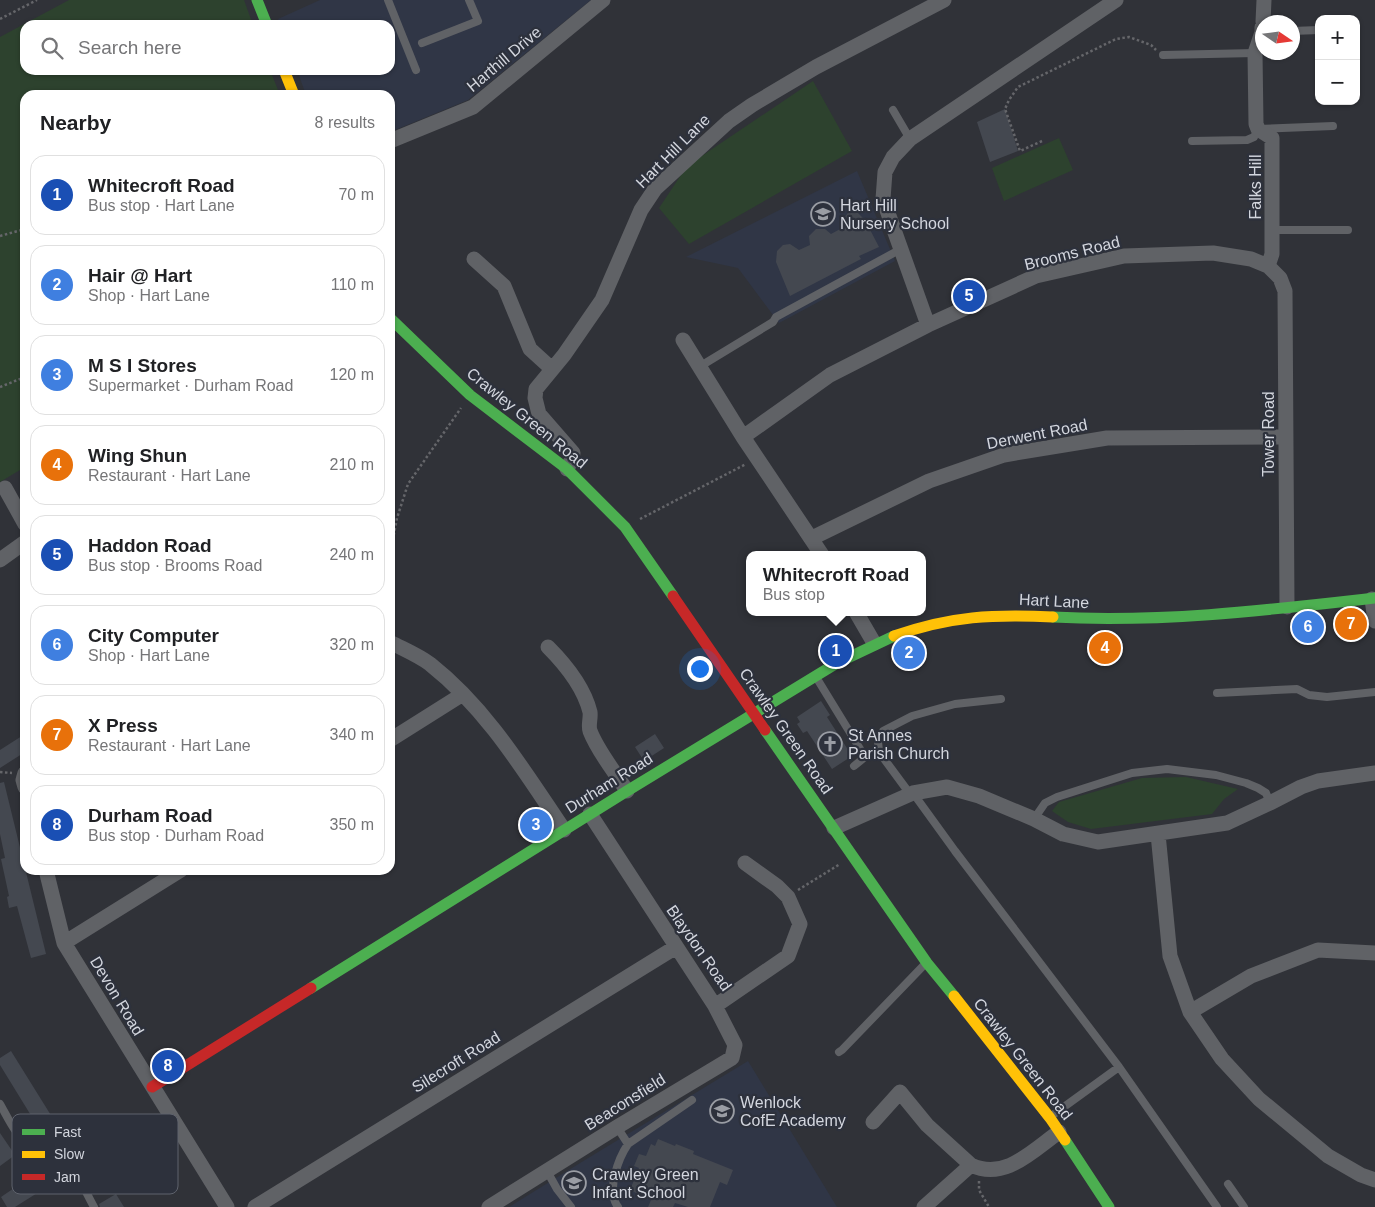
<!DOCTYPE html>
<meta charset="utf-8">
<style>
body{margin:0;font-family:Arial,sans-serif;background:#f6f6f6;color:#202124}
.controls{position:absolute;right:15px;top:15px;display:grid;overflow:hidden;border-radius:10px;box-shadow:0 1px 4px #0004}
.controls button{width:45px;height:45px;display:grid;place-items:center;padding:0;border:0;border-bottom:1px solid #e0e0e0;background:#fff;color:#202124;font:25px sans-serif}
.compass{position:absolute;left:1255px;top:15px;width:45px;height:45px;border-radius:50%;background:#fff;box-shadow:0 1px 4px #0004;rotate:103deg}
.you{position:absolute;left:699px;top:668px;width:18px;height:18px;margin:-12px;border:4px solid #fff;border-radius:50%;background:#1a73e8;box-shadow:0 0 0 8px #1a73e833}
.badge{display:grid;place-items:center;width:32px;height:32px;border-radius:50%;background:#57595e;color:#fff;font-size:16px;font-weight:700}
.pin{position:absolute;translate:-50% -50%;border:2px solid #fff;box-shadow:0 1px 5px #0006}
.popup{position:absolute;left:746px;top:551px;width:180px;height:65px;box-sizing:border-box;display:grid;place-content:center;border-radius:10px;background:#fff;filter:drop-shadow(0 1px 4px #0005);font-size:16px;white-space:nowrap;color:#757577}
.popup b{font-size:19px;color:#202124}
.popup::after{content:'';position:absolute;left:50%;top:100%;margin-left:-10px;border:10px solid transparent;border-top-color:#fff}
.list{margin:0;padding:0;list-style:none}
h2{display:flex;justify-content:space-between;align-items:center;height:65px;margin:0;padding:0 20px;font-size:21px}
h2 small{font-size:16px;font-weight:400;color:#757577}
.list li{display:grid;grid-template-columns:32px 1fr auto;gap:15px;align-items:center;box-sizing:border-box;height:80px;margin:0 10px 10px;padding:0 10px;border:1px solid #e0e0e0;border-radius:15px}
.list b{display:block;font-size:19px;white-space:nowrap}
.list p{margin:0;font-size:16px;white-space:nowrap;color:#757577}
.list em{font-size:16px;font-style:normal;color:#757577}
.icon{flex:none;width:28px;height:28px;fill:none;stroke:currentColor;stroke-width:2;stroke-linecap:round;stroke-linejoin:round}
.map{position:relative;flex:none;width:1375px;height:1207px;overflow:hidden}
.search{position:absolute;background:#fff;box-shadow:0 1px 4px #0004;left:20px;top:20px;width:375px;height:55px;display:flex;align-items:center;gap:12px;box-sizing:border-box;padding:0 18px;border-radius:15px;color:#757577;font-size:19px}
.panel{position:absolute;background:#fff;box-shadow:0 1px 4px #0004;left:20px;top:90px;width:375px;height:785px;border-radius:15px}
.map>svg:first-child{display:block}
.built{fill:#303646}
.green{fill:#2d422e}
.building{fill:#444850}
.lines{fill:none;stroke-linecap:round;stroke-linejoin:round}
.path{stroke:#65666a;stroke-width:2.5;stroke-dasharray:2.5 2.5;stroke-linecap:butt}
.lane{stroke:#606266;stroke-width:8}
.street{stroke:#606266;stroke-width:15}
.fast{stroke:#4caf50;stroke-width:11}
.slow{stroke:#ffc107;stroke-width:11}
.jam{stroke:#c62828;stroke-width:11}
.labels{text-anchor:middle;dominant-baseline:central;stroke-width:4.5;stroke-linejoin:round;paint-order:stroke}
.street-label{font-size:16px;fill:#d3d6de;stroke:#2d313c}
.poi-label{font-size:16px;fill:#d3d6de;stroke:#2d313c;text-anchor:start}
.key{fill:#2d313c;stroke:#5f636d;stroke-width:1}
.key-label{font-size:14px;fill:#d3d6de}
</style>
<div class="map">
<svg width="1375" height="1207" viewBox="0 0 1375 1207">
<rect width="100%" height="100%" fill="#303238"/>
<path class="built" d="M320 0H591L468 100 390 132V95H306L297 70H390V25H281L278 19Z
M857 171 895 261 779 323 738 268 686 257Z
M748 1061 837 1207H509L585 1160Z"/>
<path class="green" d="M69 0H244L253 25H25V70H270L280 95H25V467L0 482V37Z
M813 81 852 151 689 244 659 208 687 166Z
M1059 138 1073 170 1004 201 992 168Z
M1186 777 1238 789 1224 799 1212 814 1091 829 1068 822 1052 811 1059 802 1142 778Z"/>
<path class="building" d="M1005 109 1018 151 990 162 977 122Z
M848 213H858L865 220 879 247 859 256 861 259 790 296 776 262 777 251 783 245 790 244 799 250 810 245 809 236 816 229H825L831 234 842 228 843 219Z
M821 701 830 715 827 717 852 756 832 769 807 731 803 733 797 724 800 722 797 717Z
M25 734V752L0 768V750Z
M655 734 664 748 644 761 635 747Z
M4 782 46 954 31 958 17 906 9 908 7 897 9 896 1 859 5 858 0 834V783Z
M11 1051 57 1125 43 1135 0 1065V1058Z
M0 1133 15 1155 0 1166Z
M658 1139 675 1146 676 1144 694 1151 693 1154 733 1170 727 1185 720 1182 710 1207H688L675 1203 673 1207H648L651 1200 630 1190 639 1168 634 1166 639 1154 646 1156 651 1144 655 1146Z
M85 1145 94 1159 79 1168 70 1155Z
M54 1161 56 1163 60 1161 69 1173 15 1207H7L1 1197Z
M116 1194 124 1207H100L99 1204Z"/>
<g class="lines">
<path class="path" d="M0 19 37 0
M1042 141 1020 151 1005 109 1009 100 1018 87 1116 39 1129 37 1151 45 1156 50
M0 236 25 229
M0 387 25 377
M640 519 746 464
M390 555 397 518 408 484 461 408
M390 585 392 621 390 625
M0 772 12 773
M798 890 840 864
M979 1181V1190L989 1207"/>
<path class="lane" d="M388 0 416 70
M1292 31 1319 30
M422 43 478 21 469 0
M1163 55 1255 53
M893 110 910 139
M1192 141 1247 140 1254 137 1258 129 1333 126
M1272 230H1348
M699 367 773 322 776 317 901 249
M816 677 865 757 854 766
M1217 693 1297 689 1309 695 1327 697 1375 692
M913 793 955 851 1119 1067 1217 1207
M910 794 879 752 878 741 883 731 912 716 955 704 1001 699
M1034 819 1045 803 1057 797 1132 773 1167 769 1216 775 1246 783 1258 788 1266 793 1270 803
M839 1052 842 1050 925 964
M0 1104C7 1116 18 1141 32 1146 41 1149 50 1147 58 1152 72 1160 86 1193 94 1207
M1050 1117 1119 1067
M617 1127 628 1144C618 1159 606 1191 618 1207
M628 1144 692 1100
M547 1171 557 1189 571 1207
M1228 1184 1244 1207"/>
<path class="street" d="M1263 22 1264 0
M1262 27V32L1255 53 1256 124 1258 129 1272 138V254L1268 266
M390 141 473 107 603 0
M474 259 504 286 530 349 552 369
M928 325 883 199 885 172 893 157 910 139 1116 0
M683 340 743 437 822 555
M743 437 830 375 928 325 1036 276 1124 256 1213 253 1251 259 1268 266 1280 278 1285 291 1287 607
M567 469 572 459 573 453 539 414 535 398 536 389 564 355 602 300 641 210 655 189 729 121 752 105 816 67 944 0
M5 488 25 524
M812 538 929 481 1004 455 1107 438 1286 437
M0 560 25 542
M1372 599 1375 621
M856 612 874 643
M390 642C403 649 418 655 430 664 487 709 524 771 564 830
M548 647C565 664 584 688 590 712 591 718 588 725 590 731 598 752 615 772 627 791
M390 740 463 694
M25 773 23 780 25 787
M590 814 715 1006 788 956 800 924 788 897 777 886 745 863
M834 828 913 793 947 787 979 796 1034 819 1063 834 1098 842 1227 823 1270 803 1301 787 1318 781 1375 773
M1158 834 1170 956 1190 1012 1222 1059 1259 1099 1328 1156 1361 1175 1375 1180
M46 870 64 943 227 1207
M64 943 181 870
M1190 1012 1251 976 1318 950 1375 953
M873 1122 900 1092 927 1125 971 1165
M255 1207 676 947
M489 1207 617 1127 732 1058 735 1045 715 1006
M924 1207 971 1165C1005 1181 1032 1151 1059 1132"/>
<path class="fast" d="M257 0 267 25
M390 318 470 395 567 469 625 527 673 596
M1053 617C1160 623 1269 610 1375 598
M765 730 927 963 954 996
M311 988 627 791 837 663 894 636
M1065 1140 1109 1207"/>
<path class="slow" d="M284 70 294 95
M894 636C950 616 994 614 1053 617
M954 996 1050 1118 1065 1140"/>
<path class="jam" d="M673 596 765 730
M152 1087 311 988"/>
</g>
<defs>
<g id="school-ring" transform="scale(1.25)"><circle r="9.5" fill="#2d313c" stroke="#9a9da4" stroke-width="1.5"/><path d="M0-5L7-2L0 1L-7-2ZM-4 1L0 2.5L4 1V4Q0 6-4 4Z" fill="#9a9da4"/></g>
<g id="church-ring" transform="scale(1.25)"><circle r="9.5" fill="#2d313c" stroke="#9a9da4" stroke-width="1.5"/><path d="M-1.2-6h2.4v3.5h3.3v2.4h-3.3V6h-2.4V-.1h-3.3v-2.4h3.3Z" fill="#9a9da4"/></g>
</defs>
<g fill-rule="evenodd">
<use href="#school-ring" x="823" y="214"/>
<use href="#church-ring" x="830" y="744"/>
<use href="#school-ring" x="722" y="1111"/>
<use href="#school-ring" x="574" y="1183"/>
</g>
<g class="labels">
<g class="street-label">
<text transform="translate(504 59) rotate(-40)">Harthill Drive</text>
<text transform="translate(673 151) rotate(-45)">Hart Hill Lane</text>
<text transform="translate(1255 187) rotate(-90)">Falks Hill</text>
<text transform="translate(1072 253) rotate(-14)">Brooms Road</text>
<text transform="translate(527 418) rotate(39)">Crawley Green Road</text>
<text transform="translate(1037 434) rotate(-11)">Derwent Road</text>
<text transform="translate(1268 434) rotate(-90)">Tower Road</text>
<text transform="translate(1054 601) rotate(3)">Hart Lane</text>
<text transform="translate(786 731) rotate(55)">Crawley Green Road</text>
<text transform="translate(609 783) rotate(-32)">Durham Road</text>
<text transform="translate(699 948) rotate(55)">Blaydon Road</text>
<text transform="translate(117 996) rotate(59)">Devon Road</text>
<text transform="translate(1023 1059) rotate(52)">Crawley Green Road</text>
<text transform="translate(456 1062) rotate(-32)">Silecroft Road</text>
<text transform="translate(625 1102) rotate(-32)">Beaconsfield</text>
</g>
<g class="poi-label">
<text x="840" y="205">Hart Hill<tspan x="840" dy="18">Nursery School</tspan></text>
<text x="848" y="735">St Annes<tspan x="848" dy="18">Parish Church</tspan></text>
<text x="740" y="1102">Wenlock<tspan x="740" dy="18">CofE Academy</tspan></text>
<text x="592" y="1174">Crawley Green<tspan x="592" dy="18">Infant School</tspan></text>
</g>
</g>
<rect x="12" y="1114" width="166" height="80" rx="8" class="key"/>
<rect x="22" y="1129" width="23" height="6" fill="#4caf50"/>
<rect x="22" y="1151" width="23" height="7" fill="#ffc107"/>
<rect x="22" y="1174" width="23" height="6" fill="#c62828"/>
<g class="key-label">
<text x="54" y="1137">Fast</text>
<text x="54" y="1159">Slow</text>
<text x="54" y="1182">Jam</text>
</g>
</svg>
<div class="controls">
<button>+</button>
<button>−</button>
</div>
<svg class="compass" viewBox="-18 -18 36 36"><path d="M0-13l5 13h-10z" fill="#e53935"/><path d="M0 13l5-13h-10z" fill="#757577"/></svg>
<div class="you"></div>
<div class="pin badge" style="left:836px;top:651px;background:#1a4fb4">1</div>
<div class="popup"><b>Whitecroft Road</b>Bus stop</div>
<div class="pin badge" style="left:909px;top:653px;background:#3f7fe0">2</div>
<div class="pin badge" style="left:536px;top:825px;background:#3f7fe0">3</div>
<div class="pin badge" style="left:1105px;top:648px;background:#e8710a">4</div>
<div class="pin badge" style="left:969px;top:296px;background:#1a4fb4">5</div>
<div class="pin badge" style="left:1308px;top:627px;background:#3f7fe0">6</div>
<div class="pin badge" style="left:1351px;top:624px;background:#e8710a">7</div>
<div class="pin badge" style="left:168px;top:1066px;background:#1a4fb4">8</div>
<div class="search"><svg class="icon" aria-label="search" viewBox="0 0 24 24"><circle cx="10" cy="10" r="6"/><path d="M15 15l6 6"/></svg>Search here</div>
<section class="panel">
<h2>Nearby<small>8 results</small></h2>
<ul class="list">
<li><span class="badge" style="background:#1a4fb4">1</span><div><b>Whitecroft Road</b><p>Bus stop · Hart Lane</p></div><em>70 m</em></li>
<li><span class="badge" style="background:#3f7fe0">2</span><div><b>Hair @ Hart</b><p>Shop · Hart Lane</p></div><em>110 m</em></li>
<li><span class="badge" style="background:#3f7fe0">3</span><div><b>M S I Stores</b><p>Supermarket · Durham Road</p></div><em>120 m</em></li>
<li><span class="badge" style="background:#e8710a">4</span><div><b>Wing Shun</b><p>Restaurant · Hart Lane</p></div><em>210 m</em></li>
<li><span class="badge" style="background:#1a4fb4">5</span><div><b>Haddon Road</b><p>Bus stop · Brooms Road</p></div><em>240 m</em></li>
<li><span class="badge" style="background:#3f7fe0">6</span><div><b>City Computer</b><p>Shop · Hart Lane</p></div><em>320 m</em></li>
<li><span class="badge" style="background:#e8710a">7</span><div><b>X Press</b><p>Restaurant · Hart Lane</p></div><em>340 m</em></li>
<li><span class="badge" style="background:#1a4fb4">8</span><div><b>Durham Road</b><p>Bus stop · Durham Road</p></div><em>350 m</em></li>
</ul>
</section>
</div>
